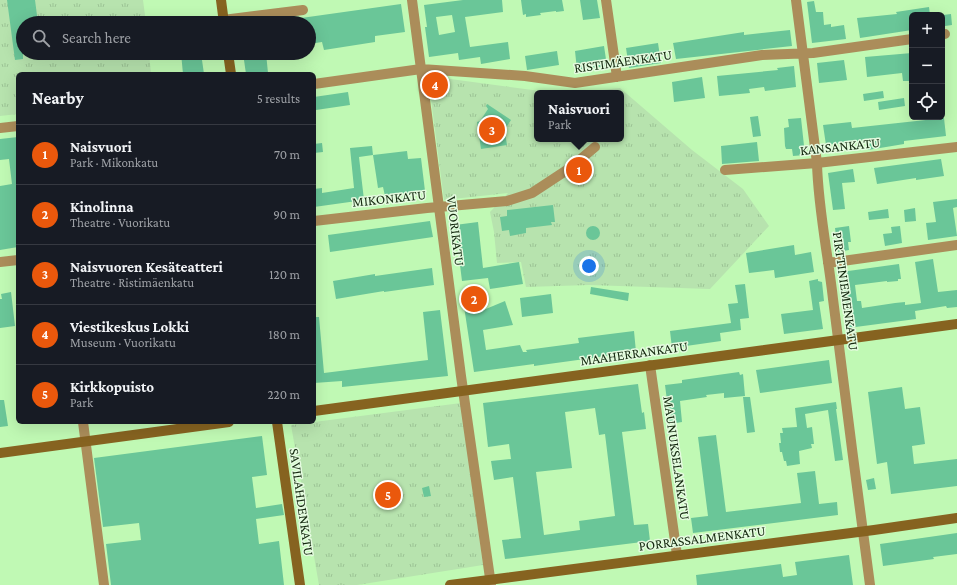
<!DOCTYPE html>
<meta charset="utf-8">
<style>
body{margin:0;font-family:"Crimson Pro",serif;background:#242831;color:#f1f3f6}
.controls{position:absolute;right:12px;top:12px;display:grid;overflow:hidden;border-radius:6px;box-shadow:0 4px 16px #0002}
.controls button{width:36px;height:36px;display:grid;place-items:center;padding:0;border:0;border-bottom:1px solid #363941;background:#171b24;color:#f1f3f6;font:20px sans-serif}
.you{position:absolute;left:589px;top:266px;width:14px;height:14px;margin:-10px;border:3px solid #fff;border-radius:50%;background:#1a73e8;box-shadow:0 0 0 6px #1a73e833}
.badge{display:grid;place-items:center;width:26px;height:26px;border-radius:50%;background:#ea580c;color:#fff;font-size:13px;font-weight:700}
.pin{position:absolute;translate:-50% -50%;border:2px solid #fff;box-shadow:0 1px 4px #0006}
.popup{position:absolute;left:534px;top:90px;width:90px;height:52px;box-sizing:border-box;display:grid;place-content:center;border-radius:6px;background:#171b24;filter:drop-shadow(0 1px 3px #0005);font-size:13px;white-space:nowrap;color:#9ea1a6}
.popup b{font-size:15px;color:#f1f3f6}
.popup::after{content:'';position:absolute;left:50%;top:100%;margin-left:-8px;border:8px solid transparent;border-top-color:#171b24}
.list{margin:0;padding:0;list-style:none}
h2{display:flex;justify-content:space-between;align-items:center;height:52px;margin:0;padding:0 16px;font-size:17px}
h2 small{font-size:13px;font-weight:400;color:#9ea1a6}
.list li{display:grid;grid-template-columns:26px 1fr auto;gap:12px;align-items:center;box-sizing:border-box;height:60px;padding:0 16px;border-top:1px solid #363941}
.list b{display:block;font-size:15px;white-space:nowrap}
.list p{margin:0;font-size:13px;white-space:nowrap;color:#9ea1a6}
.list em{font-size:13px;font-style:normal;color:#9ea1a6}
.icon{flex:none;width:22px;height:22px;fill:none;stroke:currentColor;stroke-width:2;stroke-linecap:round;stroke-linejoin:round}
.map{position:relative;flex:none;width:957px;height:585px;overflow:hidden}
.search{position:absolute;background:#171b24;box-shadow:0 4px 16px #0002;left:16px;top:16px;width:300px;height:44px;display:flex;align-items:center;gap:10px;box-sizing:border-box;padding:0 14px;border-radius:22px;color:#9ea1a6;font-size:15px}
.panel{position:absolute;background:#171b24;box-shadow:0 4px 16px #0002;left:16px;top:72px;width:300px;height:352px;border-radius:6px}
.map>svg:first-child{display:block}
.park{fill:url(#park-tufts)}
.building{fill:#6ac698;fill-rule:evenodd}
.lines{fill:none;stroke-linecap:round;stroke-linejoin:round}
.street{stroke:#ab8d5a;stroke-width:10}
.secondary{stroke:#866320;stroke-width:10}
.labels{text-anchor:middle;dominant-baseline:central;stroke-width:3;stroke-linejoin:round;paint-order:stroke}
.street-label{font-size:14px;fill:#152a10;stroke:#e5fbe0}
</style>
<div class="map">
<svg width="957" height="585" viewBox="0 0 957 585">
<defs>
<pattern id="park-tufts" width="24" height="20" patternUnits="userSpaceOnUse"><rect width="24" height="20" fill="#b7e3ae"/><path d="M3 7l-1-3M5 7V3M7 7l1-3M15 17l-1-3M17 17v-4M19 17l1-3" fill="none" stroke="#9cc395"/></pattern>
</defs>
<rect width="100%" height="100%" fill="#c0f9b4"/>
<path class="park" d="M0 0H143L146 23H23V53H149L151 74H18V114L0 116Z
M428 76 555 93H537V139H621V93H577L620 88 692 150 743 189 769 226 710 289 589 285 526 287 521 262 497 263 494 232 490 212 508 193 444 200Z
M461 403 483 565 357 585H319L291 425Z"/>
<path class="building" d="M7 0H35L38 23H23V59L15 60Z
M463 0H502L503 12 465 17 470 47 508 42 510 59 481 64 480 57 459 60 458 53 429 57 425 27H427L424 5ZM452 15 455 32 439 35 436 17Z
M521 0H562L564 11 556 12V11L540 13 541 15 526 17V14L523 15Z
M580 0H597L600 18 583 20Z
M814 1 816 12H823L824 25 831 24V27L844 25 846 39 812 43 807 2Z
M401 4 405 32 375 36V42L324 50 322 42 309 44V23H294V19Z
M929 7 930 15H912V30L860 38 857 18 897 14 896 12Z
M951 14 952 25 945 26 943 15Z
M790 30 792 46 676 59 673 43 744 32V35Z
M658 43 661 63 629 68 626 48Z
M604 46 607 66 577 70 575 51Z
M557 51 559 65 527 70 525 56Z
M181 53H201L204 74H183Z
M243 53H266L268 73 246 74Z
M912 53V81H903L902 73 867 77 865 57Z
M844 60 847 80 819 83 817 63Z
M794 66 796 87 765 91 764 87 749 89 750 93 719 96 717 76 778 70 777 68Z
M702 77 705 98 674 102 672 82Z
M883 91 884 98 864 101 863 94Z
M348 92 350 105 316 110 314 97Z
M904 98 905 106 879 110 878 102Z
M487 104 511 120 506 128 504 126 507 145 481 149 477 122 480 121 488 109 486 106Z
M758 116 761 136 753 137 750 117Z
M801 118 805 155 793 156 792 149H786L785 146 784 128 789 127 788 119Z
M944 118 946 136 904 141V144L868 150 866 140 826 145 823 125 851 122 852 128Z
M18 137V247L0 250V186L12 184 9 159 0 160V139Z
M757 142 759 161 722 164 721 146Z
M322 143 323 152 314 153V144Z
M372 146 373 155 359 157 364 200 314 207V189L322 188V193L354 188 350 148Z
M407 151 408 159 421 158 425 191 385 196 383 187 378 188 373 155Z
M941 159 944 176 916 180V178L877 184 874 168Z
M853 169 855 182 842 183 845 209 833 210 828 173Z
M957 199V207L953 208 957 236 928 240 926 223 936 222 933 202Z
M553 205 555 222H551L552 225 526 228V233L510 236 509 230 502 231 500 217 507 216V210Z
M915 208 916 221 905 222 904 210Z
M888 209 889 218 869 220 868 212Z
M430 221 433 237 330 252 328 235Z
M478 222 483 268 519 262 523 284 490 289 488 278 462 281 455 225Z
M586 233a7 7 0 1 1 14 0a7 7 0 1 1-14 0Z
M849 226 851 242H848L849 250 838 252 835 228Z
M900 226 902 243 885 246 883 234 892 233 891 227Z
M794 245 795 255 811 252 814 272 775 278 774 270 749 273 746 253Z
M933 259 938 292 957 290V307L947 308 946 306 915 311 916 319 848 328 841 272 899 264 901 279H898V281L887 282V281L855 285 857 301H861L862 308 895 303 905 302V305L921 303 915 262Z
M432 268 434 285 384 292V291L336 299 333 281 375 274V276Z
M818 279V281L822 282 824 301 819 302 823 329 784 334 781 314 813 310 809 281Z
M745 284 749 318 740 319 741 330 720 333 721 341 672 348 670 331 731 323 728 304 738 303 735 285Z
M591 287 629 293 628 301 590 294Z
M11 292 15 326 0 328V299H2L1 294Z
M551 294 553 313 522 317 520 298Z
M474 298 475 304 480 303 481 311 505 301 513 325 483 330 486 350 520 345 523 352H527L526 350 579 343 578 338 634 331 636 352 534 366V364L474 372 463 300Z
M440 310 448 376 342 387V381L314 383V317H319L324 373 428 360 423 312Z
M829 360 832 383 760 393 756 370Z
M739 372 740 375 743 374 745 396 724 398V393L706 395 707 397 680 401 682 422 670 424 665 385 682 383V380Z
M638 384 642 413 644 412 646 429 622 432 634 525 648 524 650 541 505 559 502 540 521 538 513 477 494 480 491 461 511 459 509 444 488 447 483 403ZM595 408 599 435 605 434 615 516 579 521 580 530 544 535 536 472 572 468 565 412Z
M902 387 905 409 920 407 925 444 912 446 914 464 957 459V486L891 494 887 462 877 464 868 392Z
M743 397H750L755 432 747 433Z
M0 400H4L8 426 0 427Z
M836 402 837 409H836L843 460 835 461 828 410 805 414 807 428 812 427 814 444H811L812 448 799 451 800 464 787 466 786 461H784L782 452H780L779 443H781L780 433H783L782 428 797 427 795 408Z
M716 435 726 512 801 503 797 473 815 471 819 504 837 502 838 515 693 533 691 518 708 516 698 437Z
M262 436 267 475 252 477 256 508 282 504 284 515 256 519 259 544 279 541 284 585H111L106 544 141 540 140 531 139 523 103 527 94 458Z
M874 478 876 489 868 490 866 480Z
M429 486 431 496 424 497 422 488Z
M957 533V554L933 557 934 559 883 566 880 544Z
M849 555 853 585H697L696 575 781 564 783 577 797 575 795 562Z"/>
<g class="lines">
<path class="street" d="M412 0 461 376 491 585
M606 0 617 77
M796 0 817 163C818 208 828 254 833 299 845 394 857 490 870 585
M223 20 303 10
M942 34H945
M314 84 421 69 525 76 575 83 762 55 813 53 912 39
M0 128 18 126
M725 170 817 163 957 147
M314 221 427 208 507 201 532 193 570 168 595 147
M0 262 18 260
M828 263 957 245
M650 365 677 555
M83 422 104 585"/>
<path class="secondary" d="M221 0 224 23
M228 53 231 74
M314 411 957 324
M277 422 300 585
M0 453 229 422
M450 585 874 530 957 518"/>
</g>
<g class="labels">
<g class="street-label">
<text transform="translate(623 61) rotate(-8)">RISTIMÄENKATU</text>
<text transform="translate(840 146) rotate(-6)">KANSANKATU</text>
<text transform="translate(389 198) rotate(-6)">MIKONKATU</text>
<text transform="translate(456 231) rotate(83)">VUORIKATU</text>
<text transform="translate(846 291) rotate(82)">PIRTTINIEMENKATU</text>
<text transform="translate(634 353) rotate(-8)">MAAHERRANKATU</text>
<text transform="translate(677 458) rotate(82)">MAUNUKSELANKATU</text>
<text transform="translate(302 502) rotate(82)">SAVILAHDENKATU</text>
<text transform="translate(702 538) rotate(-7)">PORRASSALMENKATU</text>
</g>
</g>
</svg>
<div class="controls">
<button>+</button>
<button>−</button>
<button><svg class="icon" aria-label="locate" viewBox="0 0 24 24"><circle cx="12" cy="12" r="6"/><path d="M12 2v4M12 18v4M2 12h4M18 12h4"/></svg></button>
</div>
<div class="you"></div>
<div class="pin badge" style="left:579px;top:170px">1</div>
<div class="popup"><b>Naisvuori</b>Park</div>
<div class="pin badge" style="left:474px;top:299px">2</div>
<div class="pin badge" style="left:492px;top:130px">3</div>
<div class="pin badge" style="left:435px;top:85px">4</div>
<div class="pin badge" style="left:388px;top:495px">5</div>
<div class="search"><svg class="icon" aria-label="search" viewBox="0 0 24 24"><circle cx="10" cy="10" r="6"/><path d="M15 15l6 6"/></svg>Search here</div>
<section class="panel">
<h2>Nearby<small>5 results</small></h2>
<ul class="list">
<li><span class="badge">1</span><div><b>Naisvuori</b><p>Park · Mikonkatu</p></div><em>70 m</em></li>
<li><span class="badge">2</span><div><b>Kinolinna</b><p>Theatre · Vuorikatu</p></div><em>90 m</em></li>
<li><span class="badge">3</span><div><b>Naisvuoren Kesäteatteri</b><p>Theatre · Ristimäenkatu</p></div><em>120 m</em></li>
<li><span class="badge">4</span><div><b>Viestikeskus Lokki</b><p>Museum · Vuorikatu</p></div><em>180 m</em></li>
<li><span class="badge">5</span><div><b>Kirkkopuisto</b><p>Park</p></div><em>220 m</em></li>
</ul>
</section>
</div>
